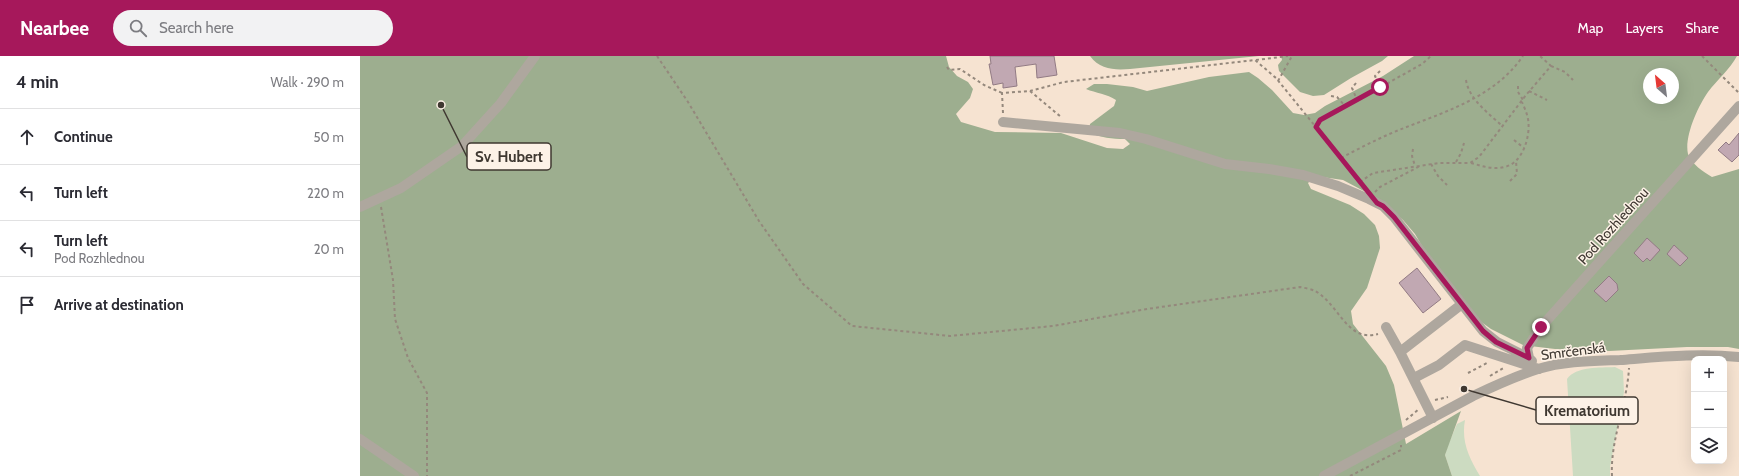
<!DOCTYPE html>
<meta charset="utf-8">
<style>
body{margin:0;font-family:Cabin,sans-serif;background:#f2f2f3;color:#2b2b33}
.controls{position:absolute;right:12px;bottom:12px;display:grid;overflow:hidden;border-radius:8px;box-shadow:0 4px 16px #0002}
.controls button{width:36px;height:36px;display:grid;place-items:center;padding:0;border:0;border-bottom:1px solid #e1e1e2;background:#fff;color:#2b2b33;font:20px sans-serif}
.compass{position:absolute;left:1283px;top:12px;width:36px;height:36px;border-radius:50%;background:#fff;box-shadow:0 4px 16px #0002;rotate:332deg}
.stop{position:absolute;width:12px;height:12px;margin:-9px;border:3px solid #a6185b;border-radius:50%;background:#fff}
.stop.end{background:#a6185b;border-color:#fff;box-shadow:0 1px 4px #0008}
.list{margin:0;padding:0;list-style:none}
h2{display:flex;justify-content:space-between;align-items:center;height:52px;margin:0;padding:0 16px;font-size:17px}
h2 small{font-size:13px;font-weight:400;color:#7c7c81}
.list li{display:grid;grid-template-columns:26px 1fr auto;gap:12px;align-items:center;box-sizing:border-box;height:56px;padding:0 16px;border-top:1px solid #e1e1e2}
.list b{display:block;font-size:15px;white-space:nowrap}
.list p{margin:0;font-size:13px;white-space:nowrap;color:#7c7c81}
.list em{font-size:13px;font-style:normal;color:#7c7c81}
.icon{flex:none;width:22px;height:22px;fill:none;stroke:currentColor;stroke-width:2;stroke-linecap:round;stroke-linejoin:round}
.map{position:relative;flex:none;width:1379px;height:420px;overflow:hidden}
header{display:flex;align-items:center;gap:24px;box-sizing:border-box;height:56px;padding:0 20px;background:#a6185b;color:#fff}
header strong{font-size:19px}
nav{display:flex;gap:22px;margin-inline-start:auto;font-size:14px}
.search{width:280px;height:36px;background:#f2f2f3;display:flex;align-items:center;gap:10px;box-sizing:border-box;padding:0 14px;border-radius:22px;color:#7c7c81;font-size:15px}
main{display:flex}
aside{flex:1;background:#fff}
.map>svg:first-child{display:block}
.green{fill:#ccdbc1}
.forest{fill:#9dae8f;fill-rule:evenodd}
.building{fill:#c1a8b2;stroke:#927b84}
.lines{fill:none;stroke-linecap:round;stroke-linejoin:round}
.path{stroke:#94887c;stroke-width:2;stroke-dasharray:3 3;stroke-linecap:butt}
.minor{stroke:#aea79e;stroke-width:10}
.route{stroke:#a6185b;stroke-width:5}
.labels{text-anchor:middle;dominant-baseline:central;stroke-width:3;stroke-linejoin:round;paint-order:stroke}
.street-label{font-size:14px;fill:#3f3831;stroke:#fdf2e7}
.leader{fill:none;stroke:#3f3831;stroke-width:1.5}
.callout-dot{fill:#3f3831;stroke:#fdf2e7;stroke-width:1.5}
.callout{fill:#fdf2e7;stroke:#3f3831;stroke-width:1.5}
.callout-label{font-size:15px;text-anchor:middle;font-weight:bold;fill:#3f3831}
</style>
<header>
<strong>Nearbee</strong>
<div class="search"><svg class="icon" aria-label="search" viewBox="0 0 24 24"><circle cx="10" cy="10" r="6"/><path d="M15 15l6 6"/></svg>Search here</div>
<nav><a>Map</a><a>Layers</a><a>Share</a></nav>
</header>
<main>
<aside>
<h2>4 min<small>Walk · 290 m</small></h2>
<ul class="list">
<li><svg class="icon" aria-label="ahead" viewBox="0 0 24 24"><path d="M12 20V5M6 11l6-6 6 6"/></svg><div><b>Continue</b></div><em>50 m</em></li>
<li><svg class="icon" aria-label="left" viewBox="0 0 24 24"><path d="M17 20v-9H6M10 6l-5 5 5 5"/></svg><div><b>Turn left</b></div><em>220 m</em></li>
<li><svg class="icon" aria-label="left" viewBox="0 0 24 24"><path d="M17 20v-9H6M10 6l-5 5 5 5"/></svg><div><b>Turn left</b><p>Pod Rozhlednou</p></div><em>20 m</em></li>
<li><svg class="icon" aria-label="arrive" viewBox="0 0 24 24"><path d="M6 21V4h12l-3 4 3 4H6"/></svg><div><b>Arrive at destination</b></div></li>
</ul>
</aside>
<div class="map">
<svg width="1379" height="420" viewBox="0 0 1379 420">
<rect width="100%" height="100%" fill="#f6e3d1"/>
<path class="green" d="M1255 311 1263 315 1264 336 1250 411V420H1213L1207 323C1216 310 1240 312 1255 311Z
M1105 364C1101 385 1109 402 1120 420H1092L1085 399 1088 389 1097 368Z"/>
<path class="forest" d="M0 0H586L589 11 597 20 608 26 613 33 610 42 596 58 601 66 635 76 701 77 747 92 763 93 770 88 765 83C752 83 741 82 729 76L730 68 754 50 756 44C747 38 736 37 726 33L734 28H747L773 31 787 35 849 21 889 16 898 22 912 34 933 57 944 59 955 57 965 50 1023 20 1054 0H1377C1370 13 1357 24 1348 36 1338 50 1324 81 1328 98 1331 108 1344 116 1352 121L1379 113V293L1368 291H1327L1249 295 1195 293 1163 289 1131 273 1113 260 1072 207 1055 178 1043 164 1015 141 983 124 955 120 948 127 951 133 990 149 1004 158 1015 169 1019 180 1020 192 1007 232 991 255 993 268 1026 310 1034 329 1046 388 1101 355 1085 399 1092 420H0ZM1289 18H1313V42H1289Z
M730 0H899L770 13C755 14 740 14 730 0Z
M921 0H1028L1022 5 991 22 964 39 953 40 940 36 919 15 918 9 922 4Z"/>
<path class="building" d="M630 0H694L697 19 677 22 676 8 655 11 657 30 643 32V27L633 29 629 8H631Z
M1379 77V99L1372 106 1358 94 1366 86 1369 89Z
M1287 182 1300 194 1290 205 1287 202 1283 206 1274 197Z
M1314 189 1328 202 1320 210 1307 198Z
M1057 212 1081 243 1063 257 1039 227Z
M1249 220 1257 228 1258 234 1246 246 1234 235Z"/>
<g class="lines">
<path class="path" d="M297 0 328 46 399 165 443 228 492 270 590 280 693 270 787 253 940 231C945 232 951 233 955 235 979 248 987 287 1018 278
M1342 0 1379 37
M896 4 928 0
M1191 10 1205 16 1213 24
M587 11 589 14 600 13 624 29 642 37
M1020 15 1015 20 1020 31
M1106 24C1109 44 1130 58 1143 71
M918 25 932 0
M996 27 992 32 997 44
M1158 30V36L1163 44
M670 35 701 61
M1169 35 1187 44
M971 40 977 41 985 50
M643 57 642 37 670 35 704 26 895 4 916 22 1003 129
M956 71 960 65 1062 8 1071 0
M1154 84 1164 92
M1053 93 1052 100 1055 110
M981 102C1000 92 1019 82 1039 74 1084 56 1134 42 1163 0
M1096 106 1101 97 1104 87
M1111 107C1122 110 1133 114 1144 111 1163 108 1171 79 1168 63 1167 57 1164 51 1162 46
M1071 108 1078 120 1087 129
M1150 125 1157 118 1156 105
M1000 126 1013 117 1079 107H1110L1119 101 1166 39 1191 10 1180 0
M1015 136 1020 131 1060 110
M21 151 33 224 35 263 48 302 67 337V420
M1108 317 1127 307
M1130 320 1145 311
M1075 344 1088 341
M1046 364 1059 353
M990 420 1037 396 1041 394V389
M1252 420C1250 384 1267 349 1269 312"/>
<path class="minor" d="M643 66 760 77 786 83 865 108 909 113 943 119 978 130 1009 143 1023 150 1034 161 1123 275 1137 286 1169 302
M0 151 41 132 102 90 141 47 175 0
M1026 271 1040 296
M1172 305 1169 302 1167 292 1181 271 1379 50
M1054 322 1079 309 1105 289 1179 313
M1073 362 1040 296 1102 248
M0 383 54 420
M964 420 1113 340C1134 330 1156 320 1178 313 1204 305 1233 305 1260 304 1300 301 1339 297 1379 301"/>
</g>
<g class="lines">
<path class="route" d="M1020 31 960 64 956 71 1017 147 1023 150 1034 161 1123 275 1136 286 1169 302 1167 292 1181 271"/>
</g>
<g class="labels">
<g class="street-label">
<text transform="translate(1253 170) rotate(-48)">Pod Rozhlednou</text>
<text transform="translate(1213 295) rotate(-7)">Smrčenská</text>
</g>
</g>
<path class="leader" d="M81 49L107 101M1104 333L1176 354"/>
<g class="callout-dot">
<circle cx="81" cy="49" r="4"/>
<circle cx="1104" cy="333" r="4"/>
</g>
<g class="callout">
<rect x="107" y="87" width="84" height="27" rx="4"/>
<rect x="1176" y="341" width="102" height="27" rx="4"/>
</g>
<g class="callout-label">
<text x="149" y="106">Sv. Hubert</text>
<text x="1227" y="360">Krematorium</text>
</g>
</svg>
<div class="controls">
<button>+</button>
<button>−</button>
<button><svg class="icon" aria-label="layers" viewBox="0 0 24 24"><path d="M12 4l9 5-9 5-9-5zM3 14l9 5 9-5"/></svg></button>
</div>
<svg class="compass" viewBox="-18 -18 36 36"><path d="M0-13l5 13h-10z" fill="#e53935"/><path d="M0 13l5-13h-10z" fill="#7c7c81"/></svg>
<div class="stop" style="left:1020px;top:31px"></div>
<div class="stop end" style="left:1181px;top:271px"></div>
</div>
</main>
